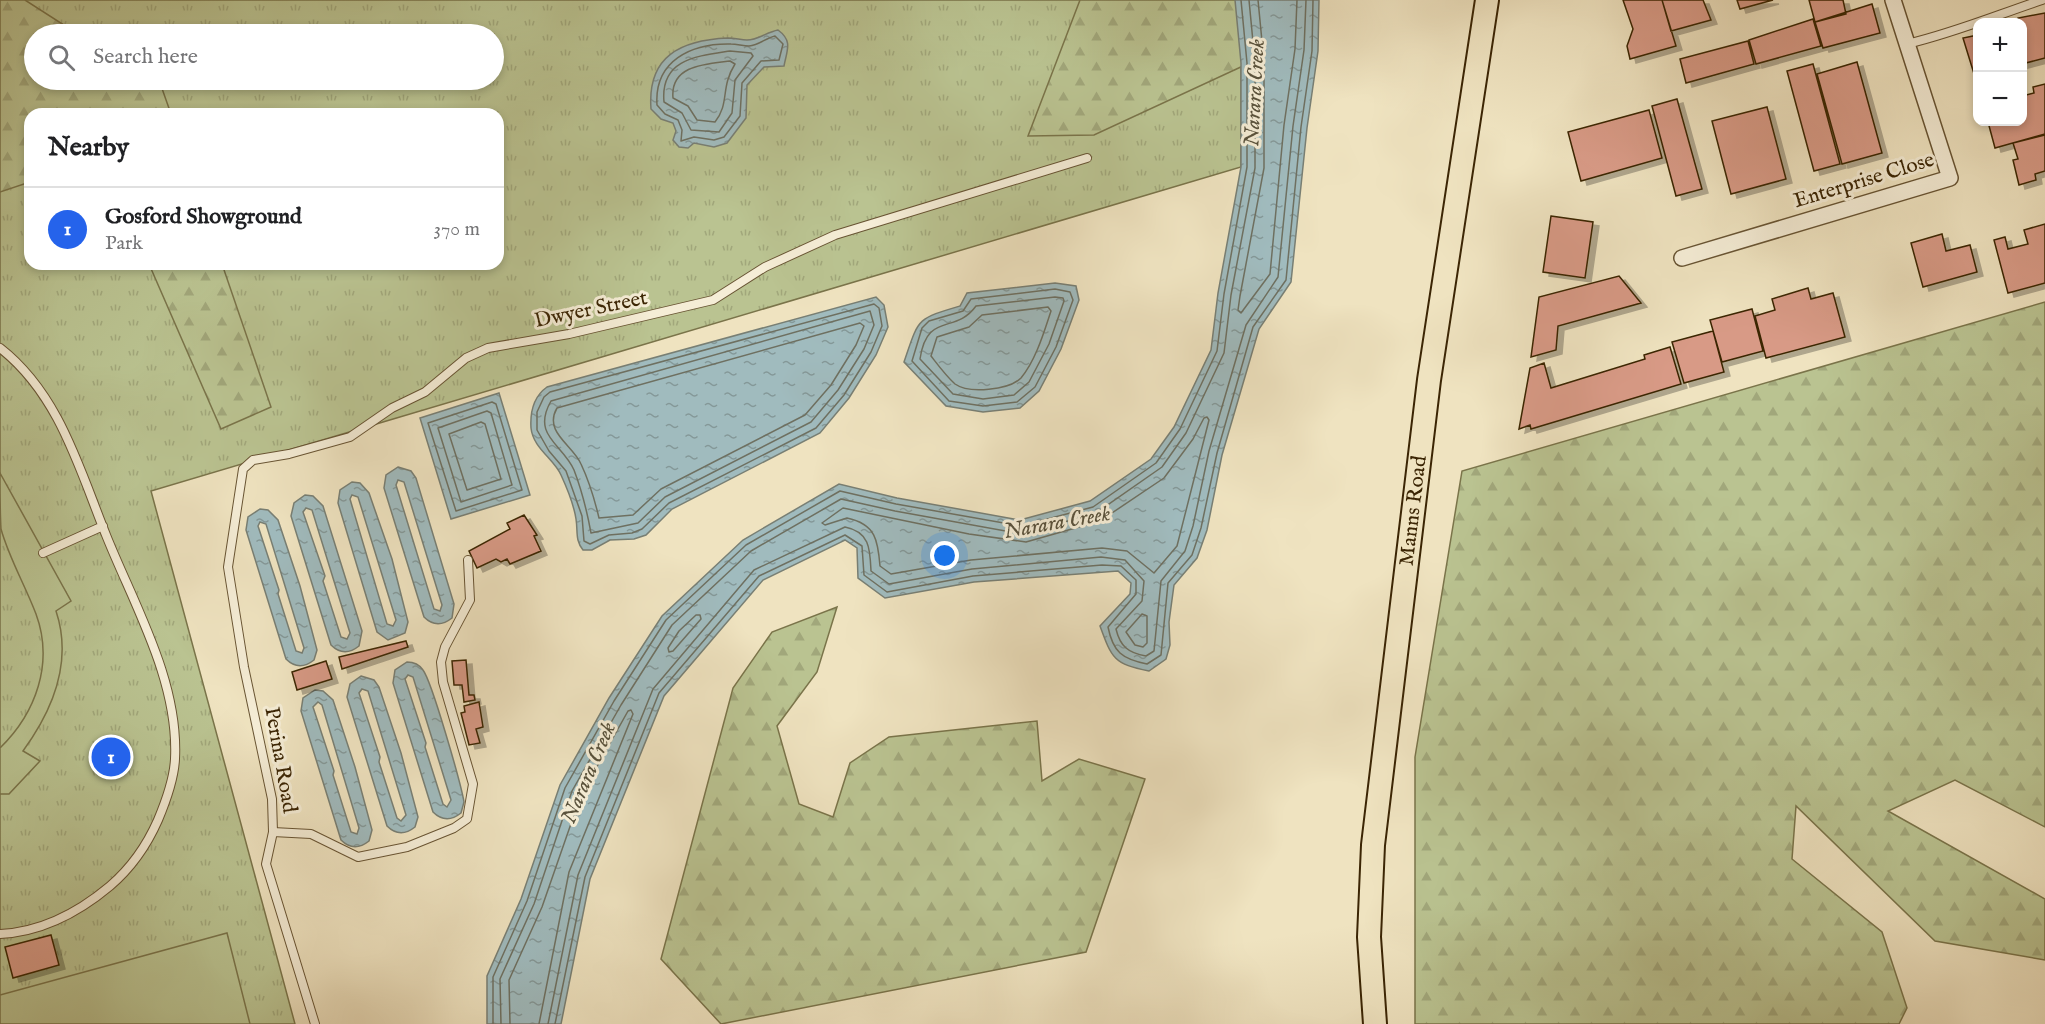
<!DOCTYPE html>
<meta charset="utf-8">
<style>
body{margin:0;font-family:"IM FELL English",serif;background:#f6f6f6;color:#202124}
.controls{position:absolute;right:18px;top:18px;display:grid;overflow:hidden;border-radius:12px;box-shadow:0 3px 9px #0003}
.controls button{width:54px;height:54px;display:grid;place-items:center;padding:0;border:0;border-bottom:2px solid #e0e0e0;background:#fff;color:#202124;font:30px sans-serif}
.you{position:absolute;left:945px;top:556px;width:21px;height:21px;margin:-15px;border:4px solid #fff;border-radius:50%;background:#1a73e8;box-shadow:0 0 0 9px #1a73e833}
.badge{display:grid;place-items:center;width:39px;height:39px;border-radius:50%;background:#2563eb;color:#fff;font-size:20px;font-weight:700}
.pin{position:absolute;translate:-50% -50%;border:3px solid #fff;box-shadow:0 2px 6px #0006}
.list{margin:0;padding:0;list-style:none}
h2{display:flex;justify-content:space-between;align-items:center;height:78px;margin:0;padding:0 24px;font-size:26px}
h2 small{font-size:20px;font-weight:400;color:#757577}
.list li{display:grid;grid-template-columns:39px 1fr auto;gap:18px;align-items:center;box-sizing:border-box;height:84px;padding:0 24px;border-top:2px solid #e0e0e0}
.list b{display:block;font-size:22px;white-space:nowrap}
.list p{margin:0;font-size:20px;white-space:nowrap;color:#757577}
.list em{font-size:20px;font-style:normal;color:#757577}
.icon{flex:none;width:33px;height:33px;fill:none;stroke:currentColor;stroke-width:2;stroke-linecap:round;stroke-linejoin:round}
.map{position:relative;flex:none;width:2045px;height:1024px;overflow:hidden}
.search{position:absolute;background:#fff;box-shadow:0 3px 9px #0003;left:24px;top:24px;width:480px;height:66px;display:flex;align-items:center;gap:15px;box-sizing:border-box;padding:0 21px;border-radius:33px;color:#757577;font-size:22px}
.panel{position:absolute;background:#fff;box-shadow:0 3px 9px #0003;left:24px;top:108px;width:480px;height:162px;border-radius:18px}
.map>svg:first-child{display:block}
.grass{fill:url(#grass-tufts);stroke:#7a744a;stroke-width:1.5;fill-rule:evenodd}
.forest{fill:url(#forest-firs);stroke:#7a744a;stroke-width:1.5}
.garden{fill:#bac391;stroke:#7a744a;stroke-width:1.5}
.water{fill:url(#water-ripples);stroke:#787f74;stroke-width:1.5;fill-rule:evenodd}
.lines{fill:none;stroke-linecap:round;stroke-linejoin:round}
.shore{stroke:#6e7061;stroke-width:1.5}
.building{fill:#d89a86;stroke:#3b2504;stroke-width:1.5;filter:url(#shadow)}
.service-casing{stroke:#685433;stroke-width:10}
.minor-casing{stroke:#685433;stroke-width:18}
.primary-casing{stroke:#3b2504;stroke-width:26}
.service{stroke:#f5edd6;stroke-width:8}
.minor{stroke:#f5edd6;stroke-width:15}
.primary{stroke:#efe3c0;stroke-width:22}
.labels{text-anchor:middle;dominant-baseline:central;stroke-width:6;stroke-linejoin:round;paint-order:stroke}
.street-label{font-size:21px;fill:#3b2504;stroke:#f5edd6}
.water-label{font-size:22px;font-style:italic;fill:#59523c;stroke:#f5edd6}
</style>
<div class="map">
<svg width="2045" height="1024" viewBox="0 0 2045 1024">
<defs>
<pattern id="grass-tufts" width="24" height="20" patternUnits="userSpaceOnUse" patternTransform="scale(1.5)"><rect width="24" height="20" fill="#bac391"/><path d="M3 7l-1-3M5 7V3M7 7l1-3M15 17l-1-3M17 17v-4M19 17l1-3" fill="none" stroke="#a1a77b"/></pattern>
<pattern id="forest-firs" width="22" height="20" patternUnits="userSpaceOnUse" patternTransform="scale(1.5)"><rect width="22" height="20" fill="#bac391"/><path d="M5 1l3.5 6h-7zM16 11l3.5 6h-7z" fill="#a1a77b"/></pattern>
<pattern id="water-ripples" width="26" height="14" patternUnits="userSpaceOnUse" patternTransform="scale(1.5)"><rect width="26" height="14" fill="#a0bbbe"/><path d="M2 4q2-2 4 0t4 0M15 11q2-2 4 0t4 0" fill="none" stroke="#849898"/></pattern>
<filter id="shadow"><feDropShadow dx="6" dy="4" stdDeviation="0" flood-color="#0004"/></filter>
</defs>
<rect width="100%" height="100%" fill="#efe3c0"/>
<filter id="stains"><feTurbulence type="fractalNoise" baseFrequency=".00333" numOctaves="4"/><feColorMatrix values="0 0 0 0 .2 0 0 0 0 .09 0 0 0 0 .02 0 0 0 .5 -.17"/></filter>
<radialGradient id="worn" r=".72"><stop offset=".6" stop-color="#630" stop-opacity="0"/><stop offset="1" stop-color="#630" stop-opacity=".3"/></radialGradient>
<path class="grass" d="M0 0H1235L1241 63V167L151 491 295 1024H0ZM34 34H494V80H34ZM30 114H498V264H30Z"/>
<path class="forest" d="M0 0H25L78 34H34V80H159L171 114H30V182L0 192Z
M1080 0H1239L1243 66 1094 135 1028 136Z
M149 264H222L271 407 221 429Z
M2045 302V827L1955 780 1888 811 2045 899V960L1935 941 1796 806 1792 859 1882 932 1907 1008 1899 1024H1415V757L1462 471Z
M837 607 817 672 777 726 799 804 833 817 850 763 889 737 1037 721 1042 781 1079 759 1145 779 1086 952 721 1024 661 959 733 688 772 632Z"/>
<path class="garden" d="M0 473 71 601 56 611C73 662 53 710 23 751L40 761 9 794H0V748C36 713 54 663 36 614 25 585 9 558 1 529 0 513 0 490 0 473Z
M227 933 250 1024H0V995Z"/>
<path class="water" d="M1235 0H1319L1318 51 1307 128 1291 282 1259 329 1222 455 1207 530 1197 558 1174 585 1169 622 1170 645 1166 659 1149 671C1114 664 1112 659 1100 626L1130 594 1131 583 1118 571 974 582 885 598 858 578 857 548 845 540 763 580 664 696 590 879 561 1024H487V976L521 899 560 785 609 698 662 616 743 540 839 484 897 498 1020 520 1090 501 1151 459 1174 427 1211 350 1218 293 1241 167V63Z
M778 30C793 41 787 50 784 66L764 67 747 85 746 118 727 143 714 147 694 143 688 148 679 147 673 140 676 131 673 123 661 119 651 109C647 56 681 40 728 38 735 38 741 40 747 40 758 40 767 32 778 30Z
M1055 283 1076 286 1079 300 1061 349 1039 391 1020 408 983 412 946 406 904 362C919 318 916 319 960 306L967 293Z
M876 297 884 305 888 327 876 355 849 398 820 433 672 509 646 535 634 539 610 540 592 550H583C575 540 578 532 576 519 574 506 567 488 561 475 554 459 533 448 531 428 530 412 533 397 547 387Z
M499 393 530 495 451 519 420 418Z
M398 467 411 471 416 478 454 604 452 618C442 626 433 626 424 617L384 488 386 475ZM398 480 404 482 442 605 440 611 434 609 396 485Z
M352 482 360 483 369 493 392 559 408 622 405 633 388 640 377 632 338 503 340 490ZM352 495 358 497 396 620 393 626 387 624 350 499Z
M305 495 313 496 323 506 362 631 359 646C349 654 340 654 331 645L291 516 294 503ZM306 508 312 510 350 633 347 639 341 637 323 581 325 576 303 512Z
M260 509 268 510 278 520 300 586 317 650 314 660C304 668 295 668 286 659L246 530 248 517ZM260 522 266 524 304 648 302 653 296 651 278 594 279 590 258 526Z
M407 662C413 662 419 664 423 670 432 682 461 784 464 802L461 813C451 821 442 821 433 812L393 683 395 670ZM408 675 413 677 451 800 447 807 443 804 425 747 426 743 405 679Z
M361 676 374 680 379 687 401 753 418 817 415 827C405 835 396 835 387 826L347 697 350 684ZM362 689 368 691 406 815 401 821 397 818 379 762 380 757 359 693Z
M315 690 323 691 333 700 355 767 372 830 369 841C359 849 350 849 341 840L301 711 303 698ZM318 702 322 705 359 828 357 834 351 832 333 775 334 771 313 707Z"/>
<g class="lines">
<path class="shore" d="M1258 0 1264 62V168L1240 296 1238 310 1241 313 1270 274 1284 125 1295 49 1297 0
M775 36 783 44 779 60 761 61 742 83 740 116 724 137 714 140 694 137 681 141 682 130 678 120 665 114 657 105C654 61 691 43 731 44 737 44 743 46 749 46 759 45 766 38 775 36Z
M730 51 751 53 753 56 735 80 732 113 719 132 691 130 682 113 664 102C660 59 697 56 730 51Z
M730 61 735 64C720 88 730 103 715 122L697 120 688 106 673 98C670 65 706 64 730 61Z
M1055 289 1070 292 1073 300 1056 347 1035 387 1017 402 983 406 949 401 912 361 922 328 929 321 963 311 971 299Z
M1055 297 1063 298 1064 301 1049 344 1029 382 1014 395 983 399 953 394 920 359C927 311 955 335 976 306Z
M874 304 879 308 882 326 871 352 844 395 816 428 669 503 642 529 632 533 609 535 590 544 584 541 582 516 566 471 549 451 537 430V412L544 397 550 392Z
M1048 307 1051 311C1044 332 1036 360 1021 378 1009 390 969 394 955 384 946 376 938 365 931 356L937 337 969 327 982 315Z
M870 311 874 325 864 349 838 390 811 422 665 497 638 523 591 533C587 511 582 491 574 470 563 444 531 436 551 401Z
M860 323 864 326 856 345 831 385 805 415 661 489 633 515 599 518C595 501 589 481 581 464 573 445 543 432 557 408Z
M492 402 496 404 522 490 456 511 428 423Z
M487 411 491 413 512 485 461 502 438 428Z
M1207 417 1209 420 1177 546 1154 573 1127 551 1102 548 971 560 891 574 880 566C878 541 876 524 847 518L825 525 822 523 843 508 969 534 1026 542 1100 521 1164 478 1193 439 1204 418Z
M481 422 485 424 501 479 467 490 449 434Z
M1142 614 1147 616V643L1143 647 1135 645 1126 632Z
M696 615H700L701 619 673 651 669 652 668 648 679 631Z
M493 1024V977L527 901 565 788 614 701 666 620 746 545 840 491 896 504 1021 526 1093 507 1156 463 1180 429 1217 351 1224 294 1247 167V63L1241 0
M501 1024 500 979 534 904 572 791 621 705 672 625 751 551 841 499 895 511 1022 534 1096 513 1162 467 1186 433 1224 353 1231 295 1255 168V63L1249 0
M510 1024 509 980 542 907 581 795 628 711 631 710 633 714 569 872 539 1024
M548 1024 578 875 653 689 754 570 845 527C870 532 870 549 871 571L889 584 972 569 1101 557 1125 560 1144 581 1142 601 1116 629C1120 646 1128 653 1146 656L1154 651 1161 581 1185 551 1193 526 1209 451 1246 325 1278 277 1293 126 1304 50 1306 0
M555 1024 585 877 659 693 759 576 845 535 862 546 864 575 887 592 973 576 1102 565 1121 566 1136 580V594L1108 627C1113 652 1122 659 1147 664L1161 655 1168 583 1192 555 1201 528 1217 453 1253 327 1286 280 1301 127 1312 51 1313 0"/>
</g>
<path class="building" d="M1623 0H1662L1676 46 1630 59 1627 46 1633 29Z
M1662 0H1703L1711 20 1671 31Z
M1737 0H1773L1740 9Z
M1809 0H1843L1846 14 1815 22Z
M1872 4 1880 33 1823 48 1815 22Z
M2045 13V58L2022 64V22H2019L2018 18Z
M1813 19 1821 46 1756 64 1749 40Z
M1978 35V76L1975 77 1963 38Z
M1748 41 1754 64 1686 83 1680 59Z
M1857 62 1882 153 1842 164 1817 74Z
M1813 64 1840 164 1814 171 1787 71Z
M2045 84V134L1995 148 1988 122H2022V96L2034 93 2033 87Z
M1677 99 1702 189 1676 196 1652 106Z
M1767 107 1786 179 1731 194 1712 121Z
M1649 110 1662 158 1581 181 1568 132Z
M2045 135V171L2035 174 2036 180 2019 185 2013 160 2018 159 2013 143Z
M1551 216 1593 222 1585 278 1543 272Z
M2045 224V283L2008 293 1994 240 2005 237 2008 249 2028 244 2024 230Z
M1942 234 1946 251 1970 245 1977 272 1923 287 1911 243Z
M1619 276 1641 303 1558 326 1556 350 1531 357 1539 297Z
M1808 288 1811 299 1833 293 1845 337 1766 358 1755 316 1775 310 1772 299Z
M1752 309 1763 351 1722 362 1710 320Z
M1713 331 1724 372 1684 383 1672 342Z
M1670 347 1681 384 1531 429 1530 425 1519 429 1530 368 1544 363 1551 388 1645 359 1644 355Z
M524 515 537 535 534 536 541 551 510 564 507 559 501 562 496 559 477 568 469 551 510 529 507 523Z
M406 641 408 647 342 669 339 657Z
M466 660 469 695H474L475 700 464 702 462 685H454L452 661Z
M326 661 332 679 297 690 292 672Z
M479 702 483 727 476 729 480 743 469 745 461 713 465 712 464 706Z
M51 935 59 965 13 978 5 947Z"/>
<g class="lines">
<g class="service-casing">
<path id="service" d="M1907 44C1954 33 1997 15 2042 0
M0 348C59 394 79 468 106 535 134 605 179 681 175 759 174 780 166 801 158 820 147 845 131 868 110 886 79 912 41 932 0 934
M43 553 103 526
M273 832 311 834 358 857 407 847 454 828 467 819 473 784 443 682 441 662 445 647 470 600 468 560
M315 1024 266 864 273 832 272 799 244 667 228 567 243 469 253 460 289 454 350 437 392 408 425 392 466 358 488 348 569 334 713 300 765 267 835 235 1087 158"/>
</g>
<g class="minor-casing">
<path id="minor" d="M1682 258 1950 178 1893 0"/>
</g>
<g class="primary-casing">
<g id="primary">
<path id="s1" d="M1375 1024 1369 937 1373 845 1429 380 1487 0"/>
</g>
</g>
<use href="#service" class="service"/>
<use href="#minor" class="minor"/>
<use href="#primary" class="primary"/>
</g>
<g class="labels">
<g class="street-label">
<text transform="translate(1864 181) rotate(-17)">Enterprise Close</text>
<text transform="translate(591 310) rotate(-12)">Dwyer Street</text>
<text stroke="none"><textPath href="#s1" startOffset="516">Manns Road</textPath></text>
<text transform="translate(280 760) rotate(80)">Perina Road</text>
</g>
<g class="water-label">
<text transform="translate(1255 93) rotate(-87)">Narara Creek</text>
<text transform="translate(1057 523) rotate(-10)">Narara Creek</text>
<text transform="translate(589 773) rotate(-67)">Narara Creek</text>
</g>
</g>
<rect width="100%" height="100%" filter="url(#stains)"/>
<rect width="100%" height="100%" fill="url(#worn)"/>
</svg>
<div class="controls">
<button>+</button>
<button>−</button>
</div>
<div class="you"></div>
<div class="pin badge" style="left:111px;top:757px">1</div>
<div class="search"><svg class="icon" aria-label="search" viewBox="0 0 24 24"><circle cx="10" cy="10" r="6"/><path d="M15 15l6 6"/></svg>Search here</div>
<section class="panel">
<h2>Nearby<small></small></h2>
<ul class="list">
<li><span class="badge">1</span><div><b>Gosford Showground</b><p>Park</p></div><em>370 m</em></li>
</ul>
</section>
</div>
